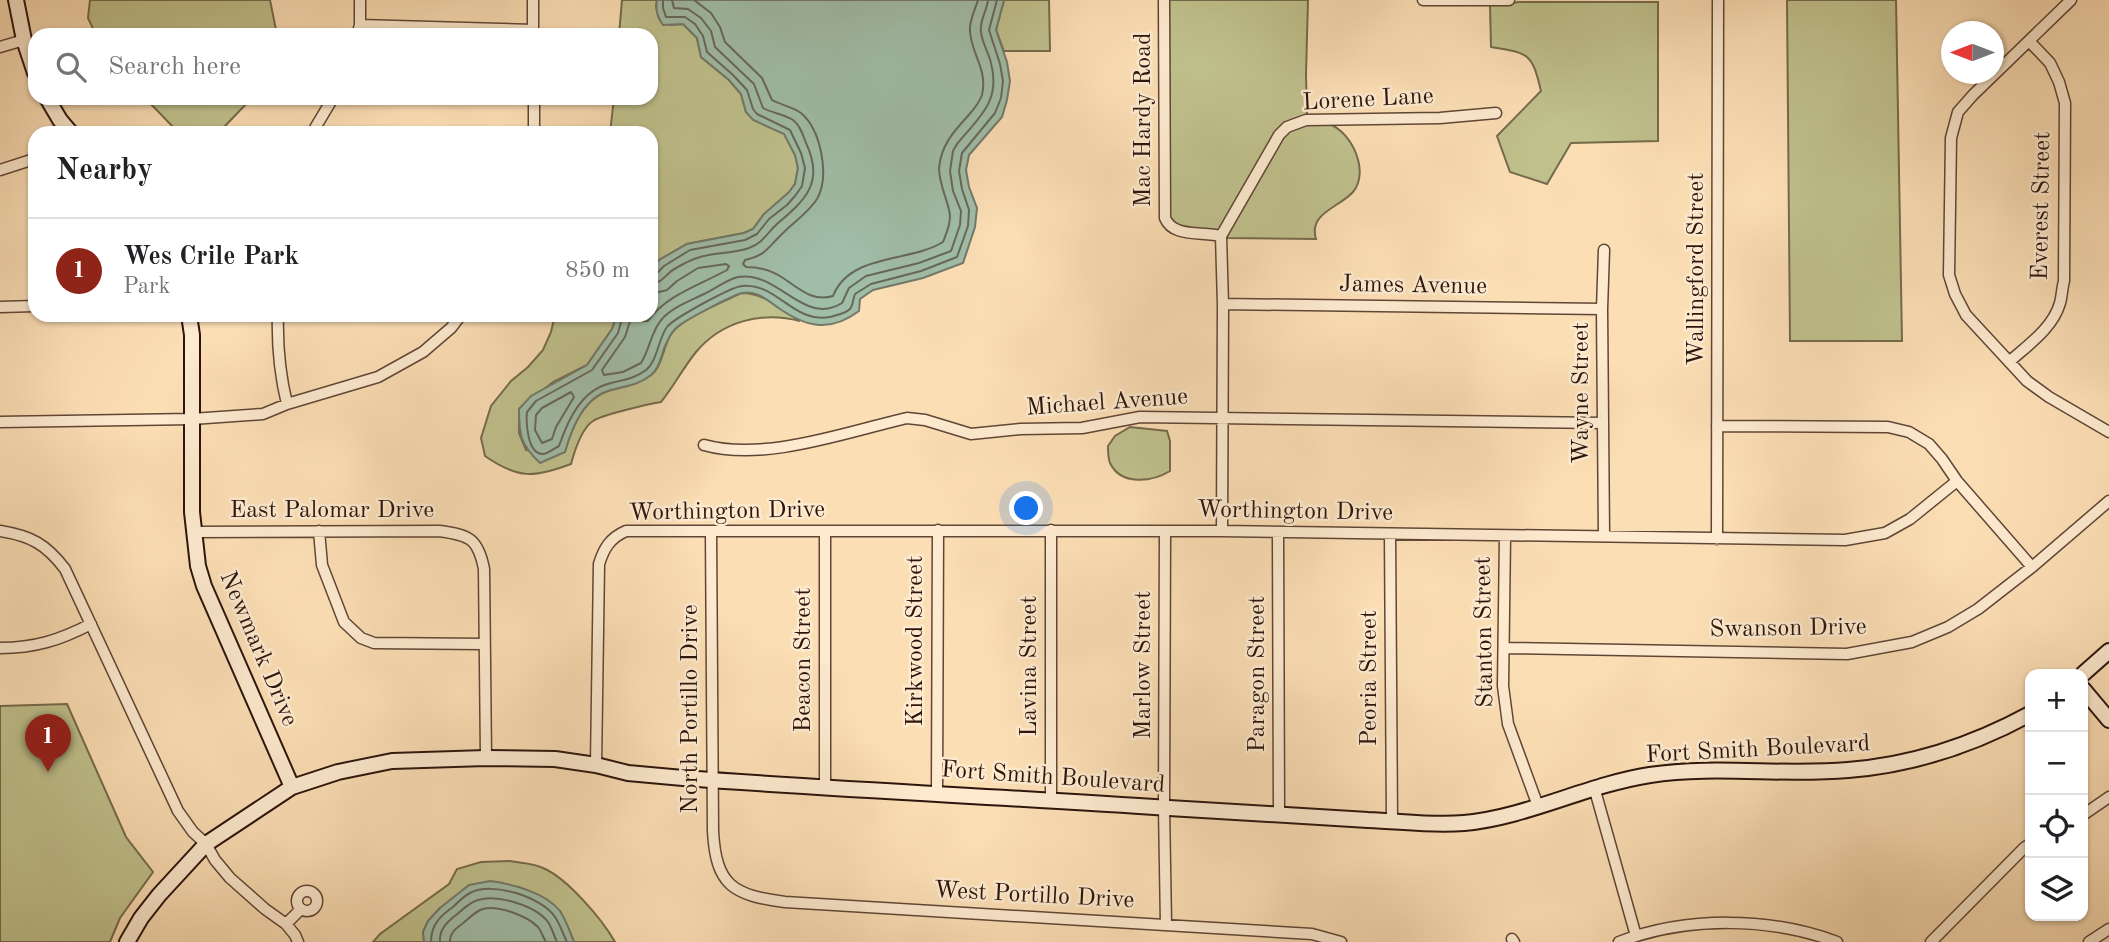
<!DOCTYPE html>
<meta charset="utf-8">
<style>
body{margin:0;font-family:"Old Standard TT",serif;background:#f2f2f2;color:#202124}
.controls{position:absolute;right:21px;bottom:21px;display:grid;overflow:hidden;border-radius:14px;box-shadow:0 2px 5px #0004}
.controls button{width:63px;height:63px;display:grid;place-items:center;padding:0;border:0;border-bottom:2px solid #e0e0e0;background:#fff;color:#202124;font:35px sans-serif}
.compass{position:absolute;left:1941px;top:21px;width:63px;height:63px;border-radius:50%;background:#fff;box-shadow:0 2px 5px #0004;rotate:270deg}
.you{position:absolute;left:1027px;top:509px;width:24px;height:24px;margin:-18px;border:5px solid #fff;border-radius:50%;background:#1a73e8;box-shadow:0 0 0 10px #1a73e833}
.badge{display:grid;place-items:center;width:46px;height:46px;border-radius:50%;background:#8f2418;color:#fff;font-size:23px;font-weight:700}
.pin{position:absolute;translate:-50% -58px;filter:drop-shadow(0 2px 4px #0008)}
.pin::after{content:'';position:absolute;top:37px;width:24px;height:21px;background:inherit;clip-path:polygon(0 0,100% 0,50% 100%)}
.list{margin:0;padding:0;list-style:none}
h2{display:flex;justify-content:space-between;align-items:center;height:91px;margin:0;padding:0 28px;font-size:30px}
h2 small{font-size:23px;font-weight:400;color:#757577}
.list li{display:grid;grid-template-columns:46px 1fr auto;gap:21px;align-items:center;box-sizing:border-box;height:105px;padding:0 28px;border-top:2px solid #e0e0e0}
.list b{display:block;font-size:26px;white-space:nowrap}
.list p{margin:0;font-size:23px;white-space:nowrap;color:#757577}
.list em{font-size:23px;font-style:normal;color:#757577}
.icon{flex:none;width:38px;height:38px;fill:none;stroke:currentColor;stroke-width:2;stroke-linecap:round;stroke-linejoin:round}
.map{position:relative;flex:none;width:2109px;height:942px;overflow:hidden}
.search{position:absolute;background:#fff;box-shadow:0 2px 5px #0004;left:28px;top:28px;width:630px;height:77px;display:flex;align-items:center;gap:18px;box-sizing:border-box;padding:0 24px;border-radius:21px;color:#757577;font-size:26px}
.panel{position:absolute;background:#fff;box-shadow:0 2px 5px #0004;left:28px;top:126px;width:630px;height:196px;border-radius:21px}
.map>svg:first-child{display:block}
.green{fill:#c0c18d;stroke:#766a4c;stroke-width:2}
.water{fill:#a0bda8;stroke:#72796a;stroke-width:2}
.lines{fill:none;stroke-linecap:round;stroke-linejoin:round}
.shore{stroke:#66685a;stroke-width:2}
.street-casing{stroke:#604636;stroke-width:13}
.secondary-casing{stroke:#2c140c;stroke-width:18}
.street{stroke:#fdeacf;stroke-width:10}
.secondary{stroke:#fdeacf;stroke-width:14}
.labels{text-anchor:middle;dominant-baseline:central;stroke-width:5;stroke-linejoin:round;paint-order:stroke}
.street-label{font-size:24px;fill:#2c140c;stroke:#fdeacf}
</style>
<div class="map">
<svg width="2109" height="942" viewBox="0 0 2109 942">
<rect width="100%" height="100%" fill="#fcdeb5"/>
<filter id="stains"><feTurbulence type="fractalNoise" baseFrequency=".00286" numOctaves="4"/><feColorMatrix values="0 0 0 0 .2 0 0 0 0 .09 0 0 0 0 .02 0 0 0 .5 -.17"/></filter>
<radialGradient id="worn" r=".72"><stop offset=".6" stop-color="#630" stop-opacity="0"/><stop offset="1" stop-color="#630" stop-opacity=".3"/></radialGradient>
<path class="green" d="M90 0H270L277 35H96L88 18Z
M622 0H657L656 8 670 25 683 24 697 38 701 57 729 80 741 94 746 112 784 133 795 155 798 168 795 184 783 200 764 214 753 229 744 233 687 244 659 260 651 271V133H610L614 98H651V35H619Z
M1004 0H1049L1050 51H1004L996 30Z
M1169 0H1308L1306 75 1307 116 1293 120 1219 231C1200 226 1181 234 1170 217Z
M1787 0H1896L1902 341H1790Z
M1518 2H1658V141L1571 143 1547 184 1510 172 1497 136 1541 91C1532 53 1529 53 1491 47L1490 5H1505Z
M145 98H252L223 128 201 133 182 131 173 127Z
M1307 124C1313 124 1323 122 1329 124 1352 132 1370 172 1353 192 1340 207 1308 213 1316 239L1226 238 1283 138 1290 131Z
M741 293C765 293 780 309 800 321 762 311 722 321 696 352 683 368 674 386 661 402 649 404 601 415 593 421 582 428 574 453 571 464 534 478 518 479 485 456L481 438 491 406 511 381 528 367 543 350 551 332 555 315H617L612 329 587 365 553 382 519 409V433L526 450 565 451C572 427 584 397 611 390 625 386 638 385 651 375 663 366 663 345 672 333 682 318 724 302 741 293Z
M1130 427 1167 431 1170 441V471C1152 482 1121 486 1110 463 1108 458 1108 451 1108 446L1115 436Z
M67 704 126 837 153 872 120 918 110 942H0V706Z
M510 861C520 863 533 863 543 868 567 878 602 919 615 942H574L560 911 534 894 519 887 440 908 428 921 423 932 424 942H373L380 934 449 884 457 869 481 862Z"/>
<path class="water" d="M657 0H1004L996 30 1007 62 1010 81 1007 100 1002 117 969 155 966 170 969 187 977 208 975 227 963 263 923 278 873 290 860 299 859 311C831 332 808 328 780 309 768 301 758 290 742 293 733 295 683 321 676 328 672 332 669 337 667 342 661 352 661 367 651 375 639 385 625 386 611 390 584 397 572 427 565 452L540 463C521 445 519 436 519 409L531 396 587 365 612 329 617 315H651V271L659 260 687 244 744 233 753 229 764 214 789 192 795 184 798 168 795 155 784 134 753 120 746 112 741 94 729 80 701 57 697 38 683 24 663 25C657 17 655 9 657 0Z
M490 881C513 884 546 893 560 911 566 920 570 932 574 942H424L423 932 428 921 440 908 469 885Z"/>
<g class="lines">
<path class="shore" d="M694 0 711 13 720 27 725 42 762 78 772 100C781 105 793 107 801 113 821 130 830 176 817 199 808 213 795 221 783 233 768 247 767 255 745 260L743 264 746 267C759 267 771 270 783 278 800 289 812 302 833 296 850 253 909 263 943 242 947 232 952 220 949 210 946 196 939 183 939 168 941 146 953 132 967 117 973 110 979 104 982 95 988 69 971 54 970 31 969 21 975 10 978 0
M651 274 657 273 664 266 690 250 745 240 757 234 769 219 787 205 795 196 802 186 805 168 801 153 790 130 757 114 753 109 747 90 733 75 707 52 703 36 695 24 685 17H666L663 8V0
M651 283C661 283 662 279 669 273 673 269 690 260 697 258 713 252 732 254 749 248 763 243 767 233 777 224 805 200 825 183 806 143 803 135 800 125 793 120 784 114 772 113 763 108L754 84 715 47 711 31 701 18 688 9 674 8 672 0
M623 315 618 333 592 370 536 401 527 412C526 422 527 454 543 454 547 454 555 448 559 446 568 420 581 390 611 383 623 380 636 378 646 370 658 360 658 339 667 327 674 318 731 287 742 286 777 282 793 324 830 317 837 315 845 314 850 309 853 305 853 299 855 294L871 284 921 271 957 257 968 226 969 210 962 189 959 171 962 153 995 113 1001 98 1003 81 1000 64 989 30 997 0
M632 315 625 337 602 370 604 375 623 372 641 363C650 349 651 331 662 319 673 307 690 301 704 294 715 289 726 280 738 277 778 270 804 327 842 303L849 288 866 276 919 263 951 251 960 225 961 211 953 191 950 171 953 151 957 144C979 117 1001 102 991 63 989 53 982 43 981 32 979 21 987 11 988 0
M642 315 643 321H648C666 295 700 285 727 270L729 266 726 264 698 268 677 281 667 290 651 294
M571 392 574 397 556 427 552 439 542 443 535 430 536 415 542 408Z
M431 942C431 925 440 916 453 907 458 902 464 896 470 893 492 881 542 897 555 917 560 924 563 934 567 942
M440 942C439 930 446 923 456 915 462 910 470 902 478 900 498 894 536 906 548 922 552 928 554 936 557 942
M450 942C450 933 455 929 462 924 467 920 474 913 480 910 495 903 527 916 538 927 541 931 543 937 546 942"/>
<g class="street-casing">
<path id="street" d="M533 0V34
M1164 0 1165 218C1173 238 1202 231 1221 236
M1423 0H1509
M2071 0 1973 95 1958 112 1951 138 1949 275 1955 294 1966 315 2027 381 2049 397 2109 432
M360 25 533 30
M357 35 360 25V0
M0 47 24 40
M534 98V133
M312 133 333 98
M0 170 31 160 35 157
M1221 236 1279 135 1287 127 1306 120 1440 118 1496 113
M1221 236 1223 304 1222 531
M1223 304 1602 309
M0 307 35 306
M278 315C277 346 280 375 287 404
M2009 362C2028 345 2053 328 2060 303 2062 296 2062 288 2064 281L2065 103 2059 82 2050 63 2030 42
M0 422 192 419 263 414 287 404 378 377 423 352 451 328 461 315
M1717 426 1888 427 1909 432 1929 444 1942 459 1957 481 2032 567
M704 445C765 462 846 432 907 418L925 420 971 434 1020 429 1082 428 1140 417 1603 423
M0 531C31 536 46 544 65 569L178 811 193 832 206 844 215 860 230 878 265 909 286 924 295 935 298 942
M319 531 322 565 344 622 361 638 374 643 484 644
M711 531 713 831C716 886 733 895 785 902L1312 934 1341 942
M1165 531 1164 807 1166 925
M194 532 439 531C469 535 478 538 484 569L486 758
M1278 532 1279 815
M1390 534 1392 821
M1505 536 1503 686 1508 724 1538 806
M1604 536 1602 309 1604 250
M1717 539 1718 0
M0 648C35 648 60 640 91 624
M1505 648 1847 654 1912 642 1948 627 1978 609 2032 567 2109 501
M596 765 599 564C604 548 610 538 626 531H1222L1845 540 1885 533 1910 519 1957 481
M1594 787 1636 936
M825 788V531
M937 793 938 530
M1051 801V530
M2083 815 2109 797
M297 901a10 10 0 1 1 20 0a10 10 0 1 1-20 0Z
M286 924 301 909
M1512 939 1514 942
M1619 942C1687 916 1770 917 1837 942
M1931 942 2024 848 2030 844
M2089 942 2109 929"/>
</g>
<g class="secondary-casing">
<path id="secondary" d="M16 0 24 40 35 73
M47 98 60 120 71 133
M189 315 192 335V512L198 566 204 586 292 787
M2083 674 2109 651
M2083 689 2109 720
M127 942 141 918 159 895 206 844 292 787 338 772 392 761 486 758 555 759 596 765 628 773 683 778C845 790 1007 797 1169 808 1235 812 1302 816 1368 820 1400 821 1432 826 1464 823 1528 817 1586 785 1650 775 1715 765 1782 776 1848 770 1914 765 1973 745 2030 714"/>
</g>
<use href="#street" class="street"/>
<use href="#secondary" class="secondary"/>
</g>
<g class="labels">
<g class="street-label">
<text transform="translate(1368 100) rotate(-3)">Lorene Lane</text>
<text transform="translate(1144 120) rotate(-90)">Mac Hardy Road</text>
<text transform="translate(2042 206) rotate(-89)">Everest Street</text>
<text transform="translate(1697 269) rotate(-90)">Wallingford Street</text>
<text transform="translate(1413 286) rotate(1)">James Avenue</text>
<text transform="translate(1582 393) rotate(-90)">Wayne Street</text>
<text transform="translate(1107 403) rotate(-4)">Michael Avenue</text>
<text x="332" y="511">East Palomar Drive</text>
<text transform="translate(727 512) rotate(-1)">Worthington Drive</text>
<text transform="translate(1295 512) rotate(1)">Worthington Drive</text>
<text transform="translate(1788 629) rotate(-1)">Swanson Drive</text>
<text transform="translate(1485 632) rotate(-91)">Stanton Street</text>
<text transform="translate(916 641) rotate(-90)">Kirkwood Street</text>
<text transform="translate(258 649) rotate(67)">Newmark Drive</text>
<text transform="translate(804 660) rotate(-90)">Beacon Street</text>
<text transform="translate(1144 665) rotate(-90)">Marlow Street</text>
<text transform="translate(1030 666) rotate(-90)">Lavina Street</text>
<text transform="translate(1258 674) rotate(-90)">Paragon Street</text>
<text transform="translate(1370 678) rotate(-90)">Peoria Street</text>
<text transform="translate(691 709) rotate(-90)">North Portillo Drive</text>
<text transform="translate(1758 750) rotate(-3)">Fort Smith Boulevard</text>
<text transform="translate(1053 778) rotate(4)">Fort Smith Boulevard</text>
<text transform="translate(1034 896) rotate(3)">West Portillo Drive</text>
</g>
</g>
<rect width="100%" height="100%" filter="url(#stains)"/>
<rect width="100%" height="100%" fill="url(#worn)"/>
</svg>
<div class="controls">
<button>+</button>
<button>−</button>
<button><svg class="icon" aria-label="locate" viewBox="0 0 24 24"><circle cx="12" cy="12" r="6"/><path d="M12 2v4M12 18v4M2 12h4M18 12h4"/></svg></button>
<button><svg class="icon" aria-label="layers" viewBox="0 0 24 24"><path d="M12 4l9 5-9 5-9-5zM3 14l9 5 9-5"/></svg></button>
</div>
<svg class="compass" viewBox="-18 -18 36 36"><path d="M0-13l5 13h-10z" fill="#e53935"/><path d="M0 13l5-13h-10z" fill="#757577"/></svg>
<div class="you"></div>
<div class="pin badge" style="left:48px;top:772px">1</div>
<div class="search"><svg class="icon" aria-label="search" viewBox="0 0 24 24"><circle cx="10" cy="10" r="6"/><path d="M15 15l6 6"/></svg>Search here</div>
<section class="panel">
<h2>Nearby<small></small></h2>
<ul class="list">
<li><span class="badge">1</span><div><b>Wes Crile Park</b><p>Park</p></div><em>850 m</em></li>
</ul>
</section>
</div>
